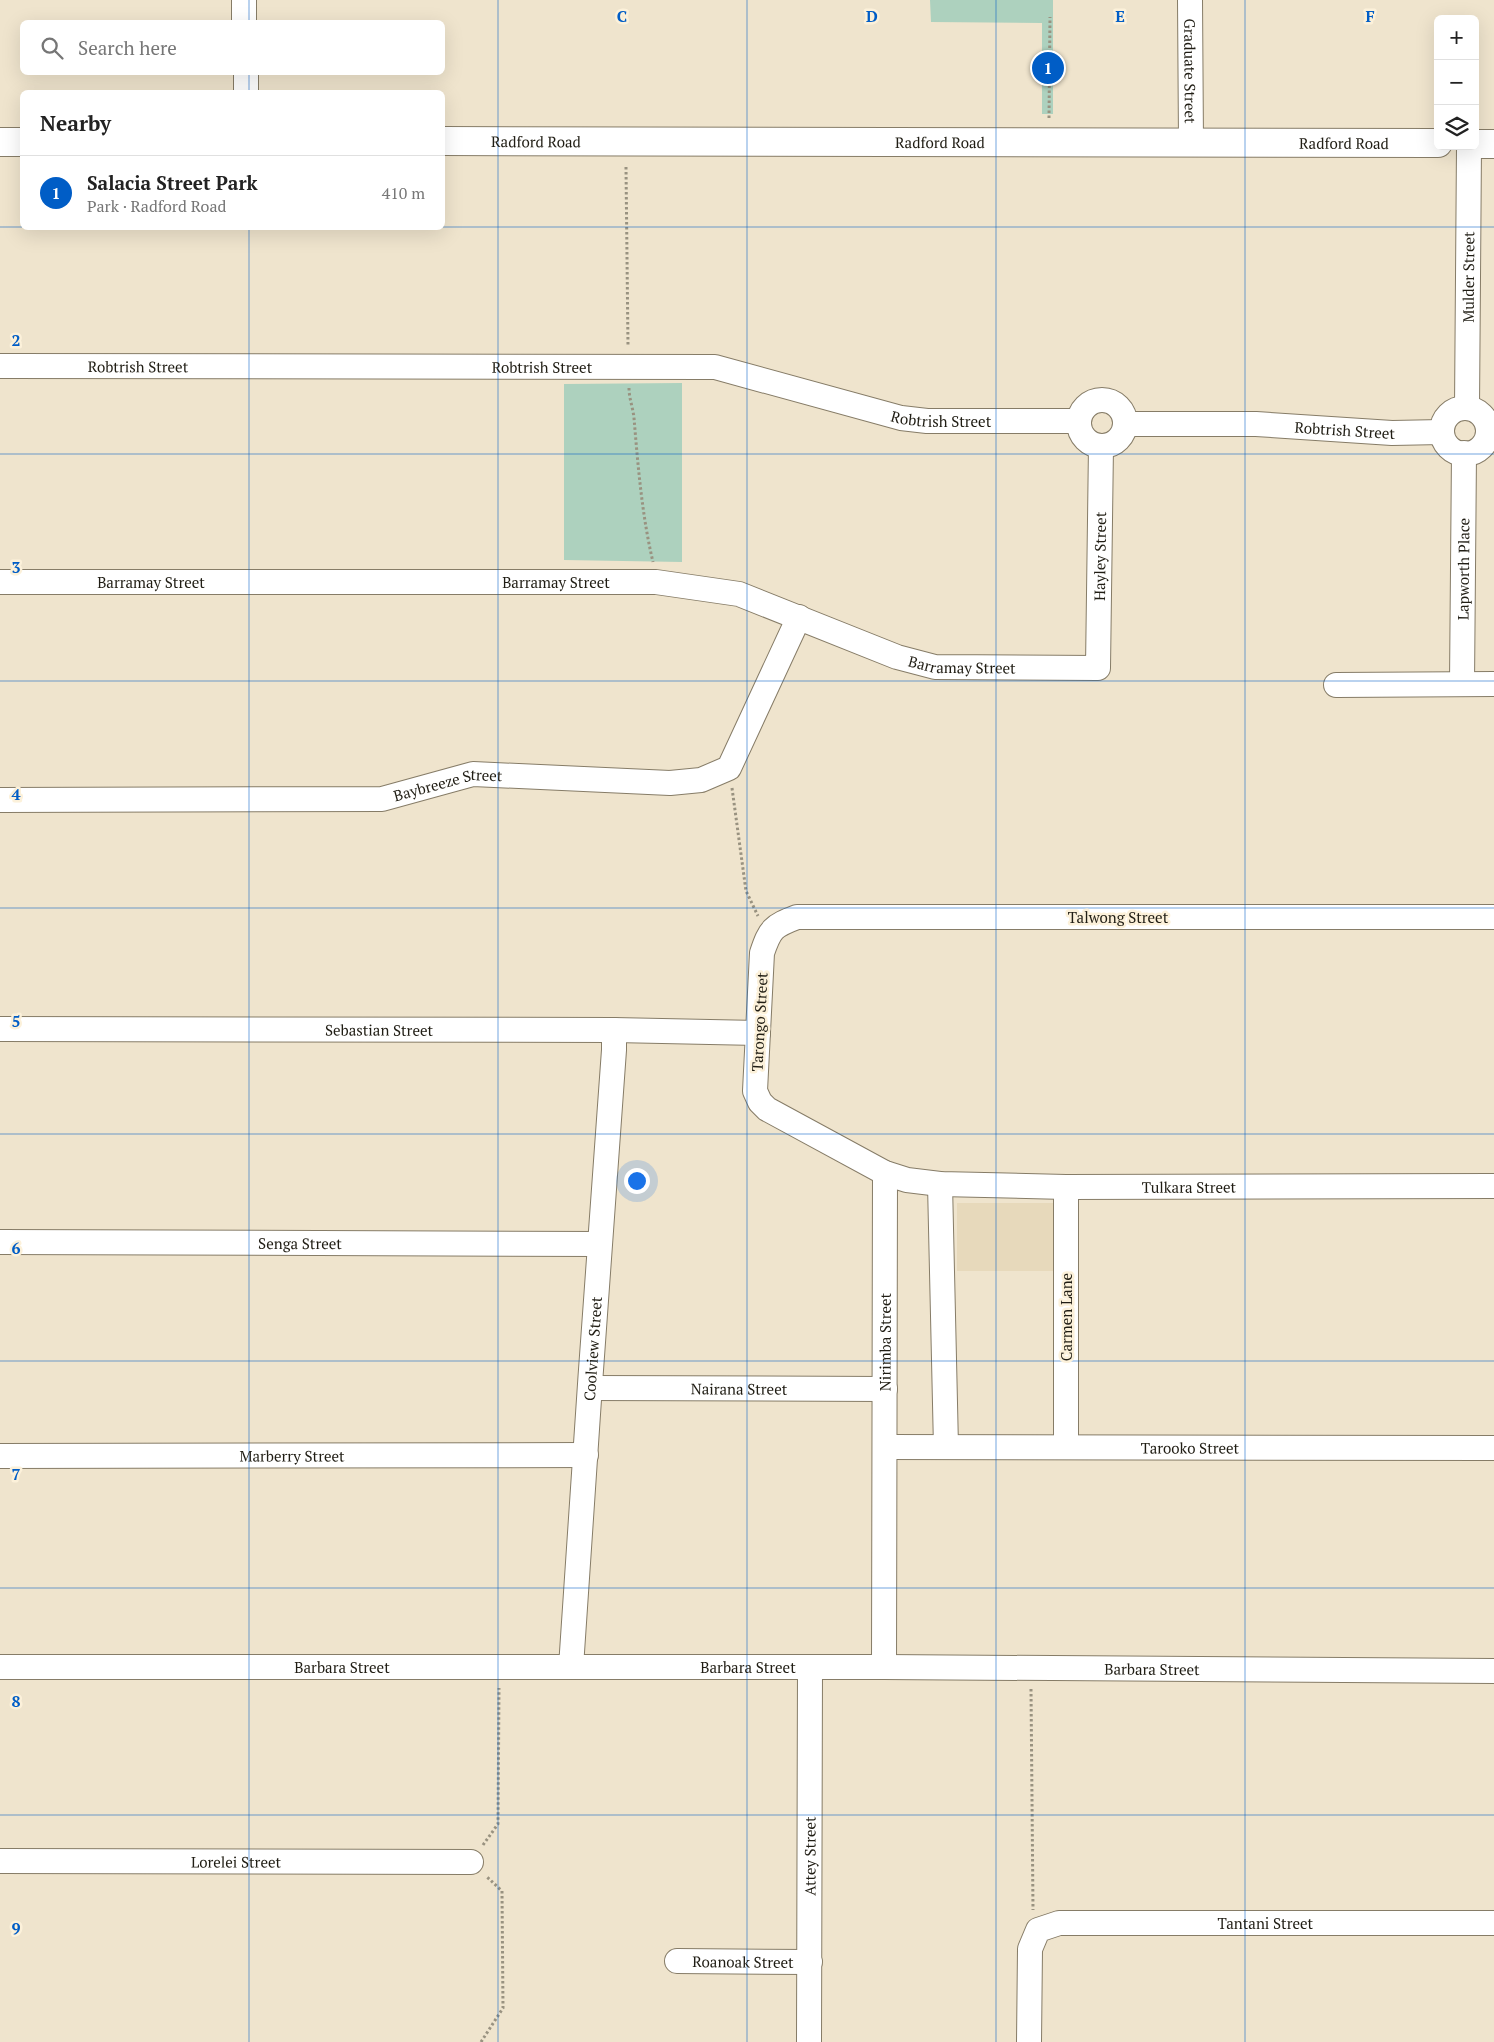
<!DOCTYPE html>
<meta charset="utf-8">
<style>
body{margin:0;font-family:"PT Serif",serif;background:#f6f6f6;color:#222}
.controls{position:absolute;right:15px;top:15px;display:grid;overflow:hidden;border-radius:8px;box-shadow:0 5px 20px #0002}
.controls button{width:45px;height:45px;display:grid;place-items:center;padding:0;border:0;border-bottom:1px solid #e0e0e0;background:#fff;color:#222;font:25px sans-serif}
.you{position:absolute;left:636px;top:1180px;width:18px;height:18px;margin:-12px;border:4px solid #fff;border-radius:50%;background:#1a73e8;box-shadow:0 0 0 8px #1a73e833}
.badge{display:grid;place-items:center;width:32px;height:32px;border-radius:50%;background:#005dc6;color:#fff;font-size:16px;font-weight:700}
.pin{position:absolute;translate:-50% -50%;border:2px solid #fff;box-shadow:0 1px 5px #0006}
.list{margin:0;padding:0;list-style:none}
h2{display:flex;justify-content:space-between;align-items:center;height:65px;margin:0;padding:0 20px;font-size:21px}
h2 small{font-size:16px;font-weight:400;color:#767676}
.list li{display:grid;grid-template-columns:32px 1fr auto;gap:15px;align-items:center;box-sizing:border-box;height:75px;padding:0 20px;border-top:1px solid #e0e0e0}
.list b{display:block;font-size:19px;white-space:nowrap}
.list p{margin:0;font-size:16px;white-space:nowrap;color:#767676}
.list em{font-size:16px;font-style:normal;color:#767676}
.icon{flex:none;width:28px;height:28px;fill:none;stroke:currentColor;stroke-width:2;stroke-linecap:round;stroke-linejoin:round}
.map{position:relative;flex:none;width:1494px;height:2042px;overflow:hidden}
.search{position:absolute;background:#fff;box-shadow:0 5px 20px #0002;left:20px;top:20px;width:425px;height:55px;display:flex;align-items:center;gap:12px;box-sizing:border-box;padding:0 18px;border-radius:8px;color:#767676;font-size:19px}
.panel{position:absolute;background:#fff;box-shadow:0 5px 20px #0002;left:20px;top:90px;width:425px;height:140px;border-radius:8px}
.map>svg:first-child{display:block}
.built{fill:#e7d9bb}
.green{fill:#add1be}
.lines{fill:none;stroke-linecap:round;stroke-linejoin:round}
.minor-casing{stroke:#867c67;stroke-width:26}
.tertiary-casing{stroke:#867c67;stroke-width:30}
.path{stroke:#999280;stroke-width:3;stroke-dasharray:2.5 2.5;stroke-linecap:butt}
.minor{stroke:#fff;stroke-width:24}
.tertiary{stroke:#fff;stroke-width:28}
.grid{fill:none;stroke:#005dc6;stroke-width:1;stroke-opacity:0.55}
.labels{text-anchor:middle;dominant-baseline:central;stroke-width:5;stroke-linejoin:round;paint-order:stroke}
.street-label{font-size:15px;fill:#201d14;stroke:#fcf1da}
.grid-label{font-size:16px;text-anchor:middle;font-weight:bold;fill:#005dc6;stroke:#fcf1da;stroke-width:5;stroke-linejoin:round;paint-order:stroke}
</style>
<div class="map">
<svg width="1494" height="2042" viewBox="0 0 1494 2042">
<rect width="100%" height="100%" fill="#efe4cd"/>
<path class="built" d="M957 1203H1058V1271H957Z"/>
<path class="green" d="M930 0H1053V114H1042V23L931 22Z
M682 383V562L564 560V384Z"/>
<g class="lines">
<g class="minor-casing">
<g id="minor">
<path d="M244 0V22"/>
<path id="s1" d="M1190 0 1191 142"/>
<path d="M246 72V92"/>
<path id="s2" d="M0 366 715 367 901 418 927 421H1079"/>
<circle cx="1102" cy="423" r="23"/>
<path id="s3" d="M1467 408 1469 146"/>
<circle cx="1465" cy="431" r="23"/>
<path id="s4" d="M1126 424H1256L1392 433 1442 432"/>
<path id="s5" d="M0 582H656L739 594 897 657 935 667 1098 668 1101 446"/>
<path id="s6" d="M1462 684 1464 453"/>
<path d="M1336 685 1494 684"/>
<path id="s7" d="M0 800 382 799 473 774 670 783 701 780 729 768 799 617"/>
<path id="s8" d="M1494 917H797C773 926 770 929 762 953L755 1091 760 1102 767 1109 885 1173 907 1180 940 1184 1066 1187 1494 1186"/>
<path id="s9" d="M0 1029 614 1030 758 1033"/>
<path d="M940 1184 946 1447"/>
<path id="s10" d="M0 1242 599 1244"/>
<path id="s11" d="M591 1388 885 1389"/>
<path id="s12" d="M885 1447 1494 1448"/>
<path d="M1066 1447V1187"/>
<path id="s13" d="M0 1456 586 1455"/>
<path id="s14" d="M0 1667H884L1494 1671"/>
<path id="s15" d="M571 1667C585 1461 598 1256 614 1050V1030"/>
<path id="s16" d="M884 1667 885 1173"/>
<path id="s17" d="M0 1861 471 1862"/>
<path id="s18" d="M677 1961 810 1962"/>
<path id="s19" d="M809 2042 810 1668"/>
<path id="s20" d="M1029 2042 1030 1949 1038 1930 1059 1923H1494"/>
</g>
</g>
<g class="tertiary-casing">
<g id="tertiary">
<path id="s21" d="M442 141 1438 143"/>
<path d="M0 142H22"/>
<path d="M1475 144H1494"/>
</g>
</g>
<path class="path" d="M1049 118 1050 17
M626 167 628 346
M629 388C629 398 633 408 634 418 638 466 642 516 653 562
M732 788 746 891 758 916
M1031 1689 1033 1910
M483 1845 498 1824 499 1688
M481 2042 503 2008 502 1891 486 1876"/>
<use href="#minor" class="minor"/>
<use href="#tertiary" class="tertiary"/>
</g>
<path class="grid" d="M249 0V22M498 0V2042M747 0V2042M996 0V2042M1245 0V2042M249 72V92M0 227H22M442 227H1494M249 228V2042M0 454H1494M0 681H1494M0 908H1494M0 1134H1494M0 1361H1494M0 1588H1494M0 1815H1494"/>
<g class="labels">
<g class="street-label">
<text stroke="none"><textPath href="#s1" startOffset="71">Graduate Street</textPath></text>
<text stroke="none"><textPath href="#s21" startOffset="94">Radford Road</textPath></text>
<text stroke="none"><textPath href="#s21" startOffset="498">Radford Road</textPath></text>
<text stroke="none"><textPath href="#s21" startOffset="902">Radford Road</textPath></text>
<text stroke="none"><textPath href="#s3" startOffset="131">Mulder Street</textPath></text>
<text stroke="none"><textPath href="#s2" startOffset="138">Robtrish Street</textPath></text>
<text stroke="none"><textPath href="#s2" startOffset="542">Robtrish Street</textPath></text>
<text stroke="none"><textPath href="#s2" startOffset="948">Robtrish Street</textPath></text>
<text stroke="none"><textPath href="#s4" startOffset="219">Robtrish Street</textPath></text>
<text stroke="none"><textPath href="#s5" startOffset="1224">Hayley Street</textPath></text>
<text stroke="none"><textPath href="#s6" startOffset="115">Lapworth Place</textPath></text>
<text stroke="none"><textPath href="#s5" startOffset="151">Barramay Street</textPath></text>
<text stroke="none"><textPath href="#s5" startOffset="556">Barramay Street</textPath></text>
<text stroke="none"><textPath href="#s5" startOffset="976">Barramay Street</textPath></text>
<text stroke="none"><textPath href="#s7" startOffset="450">Baybreeze Street</textPath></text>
<text x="1118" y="917">Talwong Street</text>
<text transform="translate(759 1022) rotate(-87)">Tarongo Street</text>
<text stroke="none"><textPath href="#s9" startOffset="379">Sebastian Street</textPath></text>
<text stroke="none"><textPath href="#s8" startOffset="1350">Tulkara Street</textPath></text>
<text stroke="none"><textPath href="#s10" startOffset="300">Senga Street</textPath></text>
<text transform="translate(1066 1317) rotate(-90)">Carmen Lane</text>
<text stroke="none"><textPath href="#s16" startOffset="325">Nirimba Street</textPath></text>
<text stroke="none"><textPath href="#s15" startOffset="319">Coolview Street</textPath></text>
<text stroke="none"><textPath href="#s11" startOffset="148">Nairana Street</textPath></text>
<text stroke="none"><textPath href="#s12" startOffset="305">Tarooko Street</textPath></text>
<text stroke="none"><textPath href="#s13" startOffset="292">Marberry Street</textPath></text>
<text stroke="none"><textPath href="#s14" startOffset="342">Barbara Street</textPath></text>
<text stroke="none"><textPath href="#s14" startOffset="748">Barbara Street</textPath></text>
<text stroke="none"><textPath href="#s14" startOffset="1152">Barbara Street</textPath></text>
<text stroke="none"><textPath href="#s19" startOffset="186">Attey Street</textPath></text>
<text stroke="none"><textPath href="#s17" startOffset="236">Lorelei Street</textPath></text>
<text stroke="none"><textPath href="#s20" startOffset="342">Tantani Street</textPath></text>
<text stroke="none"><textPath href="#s18" startOffset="66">Roanoak Street</textPath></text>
</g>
</g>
<g class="grid-label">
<text x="622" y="22">C</text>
<text x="872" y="22">D</text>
<text x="1120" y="22">E</text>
<text x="1370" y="22">F</text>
<text x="16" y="346">2</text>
<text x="16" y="573">3</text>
<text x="16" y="800">4</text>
<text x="16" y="1027">5</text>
<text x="16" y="1254">6</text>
<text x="16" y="1480">7</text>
<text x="16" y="1707">8</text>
<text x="16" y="1934">9</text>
</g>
</svg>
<div class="controls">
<button>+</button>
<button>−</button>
<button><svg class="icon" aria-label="layers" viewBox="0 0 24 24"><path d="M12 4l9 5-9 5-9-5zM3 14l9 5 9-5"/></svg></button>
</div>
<div class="you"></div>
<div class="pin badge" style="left:1048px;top:68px">1</div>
<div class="search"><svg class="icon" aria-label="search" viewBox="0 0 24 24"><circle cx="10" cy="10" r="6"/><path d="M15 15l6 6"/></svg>Search here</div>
<section class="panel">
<h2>Nearby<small></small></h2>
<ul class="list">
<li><span class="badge">1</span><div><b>Salacia Street Park</b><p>Park · Radford Road</p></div><em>410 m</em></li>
</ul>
</section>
</div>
